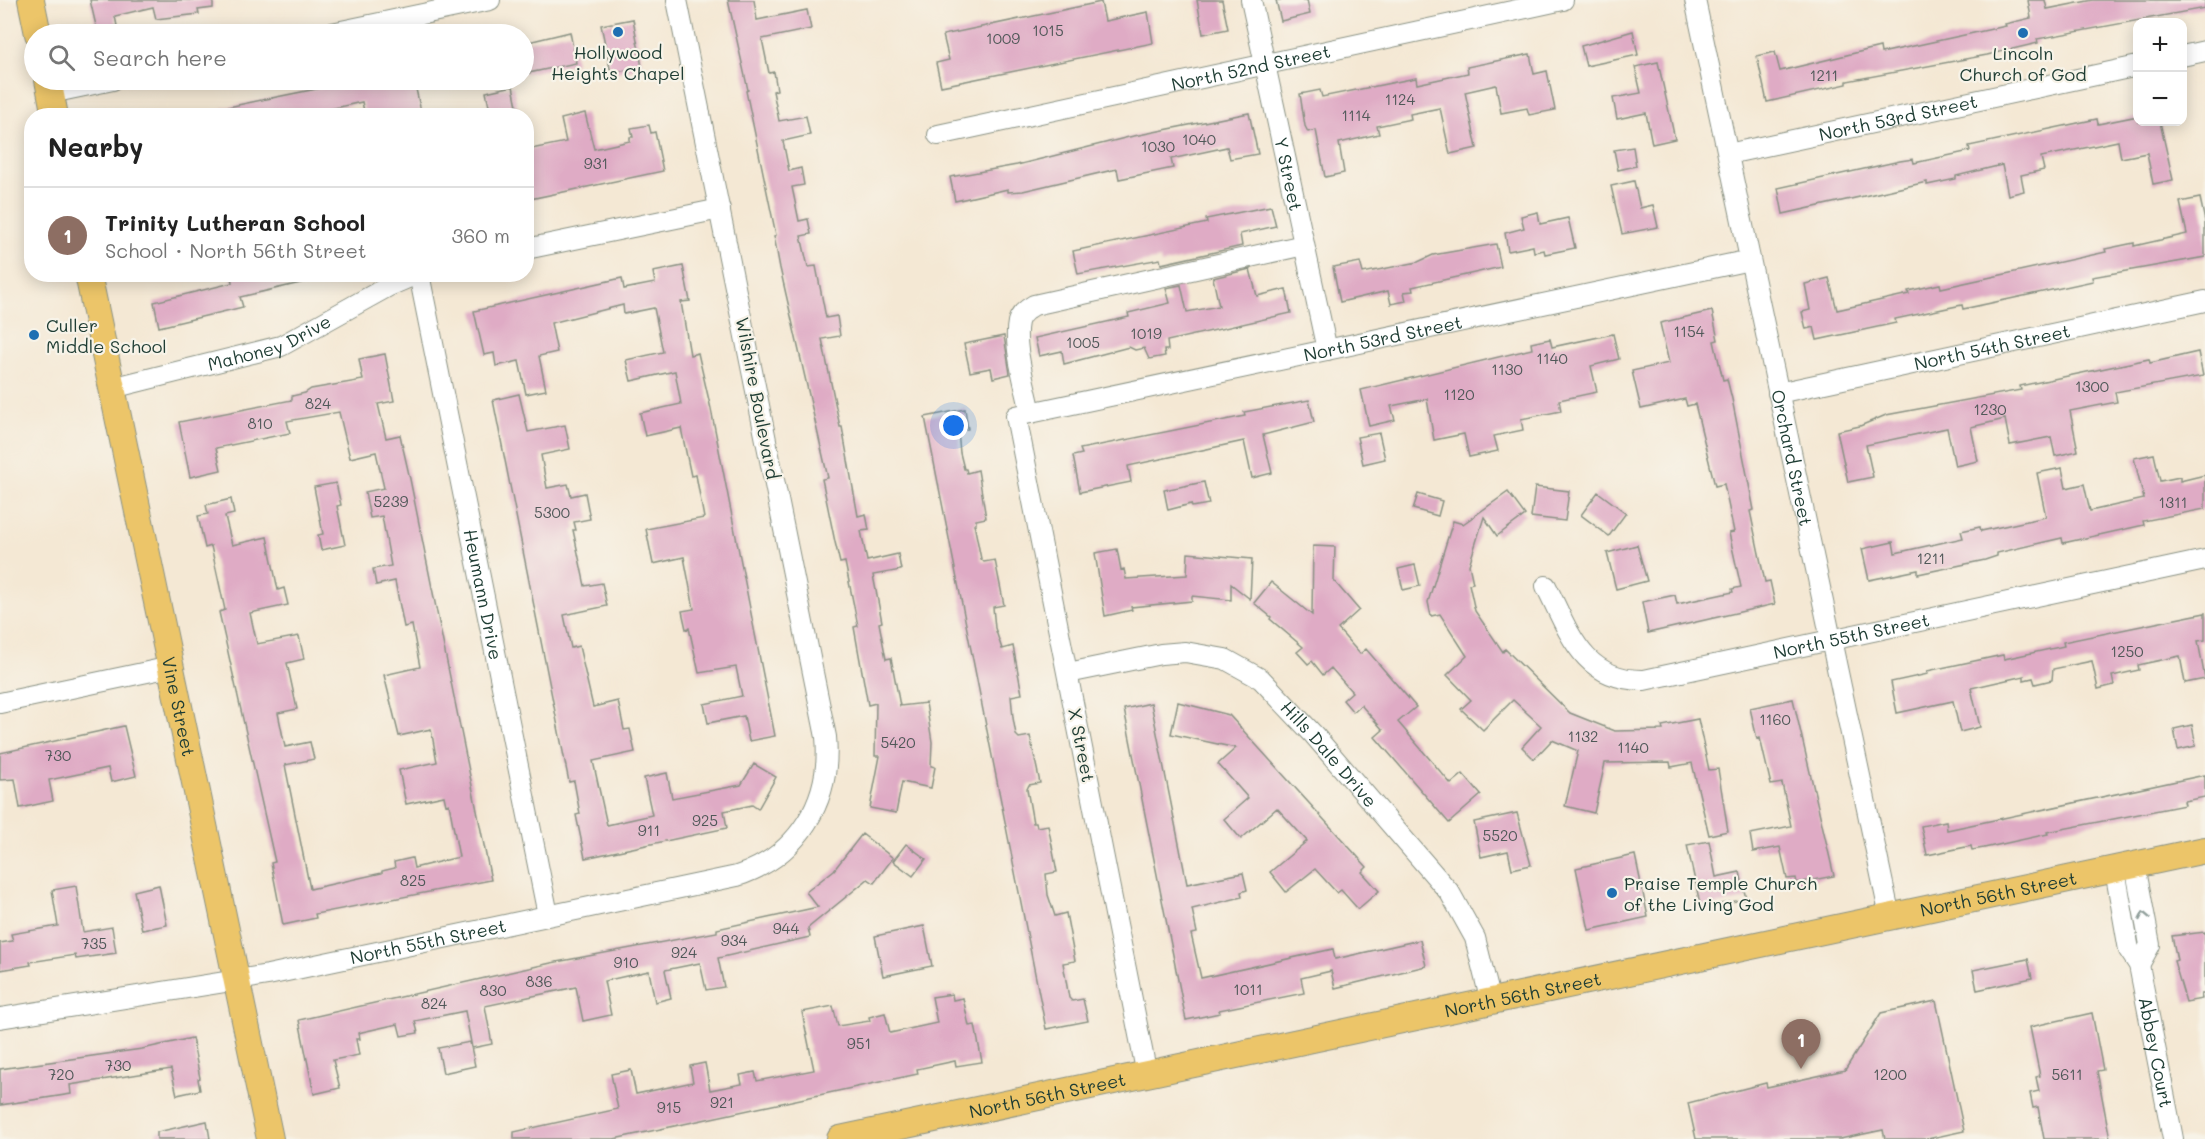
<!DOCTYPE html>
<meta charset="utf-8">
<style>
body{margin:0;font-family:Mali,sans-serif;background:#f2f2f2;color:#222}
.controls{position:absolute;right:18px;top:18px;display:grid;overflow:hidden;border-radius:12px;box-shadow:0 3px 15px #0003}
.controls button{width:54px;height:54px;display:grid;place-items:center;padding:0;border:0;border-bottom:2px solid #e0e0e0;background:#fff;color:#222;font:30px sans-serif}
.you{position:absolute;left:954px;top:426px;width:21px;height:21px;margin:-15px;border:4px solid #fff;border-radius:50%;background:#1a73e8;box-shadow:0 0 0 9px #1a73e833}
.badge{display:grid;place-items:center;width:39px;height:39px;border-radius:50%;background:#0b8043;color:#fff;font-size:20px;font-weight:700}
.pin{position:absolute;translate:-50% -50px;filter:drop-shadow(0 2px 3px #0008)}
.pin::after{content:'';position:absolute;top:32px;width:21px;height:18px;background:inherit;clip-path:polygon(0 0,100% 0,50% 100%)}
.list{margin:0;padding:0;list-style:none}
h2{display:flex;justify-content:space-between;align-items:center;height:78px;margin:0;padding:0 24px;font-size:26px}
h2 small{font-size:20px;font-weight:400;color:#767676}
.list li{display:grid;grid-template-columns:39px 1fr auto;gap:18px;align-items:center;box-sizing:border-box;height:96px;padding:0 24px;border-top:2px solid #e0e0e0}
.list b{display:block;font-size:22px;white-space:nowrap}
.list p{margin:0;font-size:20px;white-space:nowrap;color:#767676}
.list em{font-size:20px;font-style:normal;color:#767676}
.icon{flex:none;width:33px;height:33px;fill:none;stroke:currentColor;stroke-width:2;stroke-linecap:round;stroke-linejoin:round}
.map{position:relative;flex:none;width:2205px;height:1139px;overflow:hidden}
.search{position:absolute;background:#fff;box-shadow:0 3px 15px #0003;left:24px;top:24px;width:510px;height:66px;display:flex;align-items:center;gap:15px;box-sizing:border-box;padding:0 21px;border-radius:33px;color:#767676;font-size:22px}
.panel{position:absolute;background:#fff;box-shadow:0 3px 15px #0003;left:24px;top:108px;width:510px;height:174px;border-radius:24px}
.map>svg:first-child{display:block}
.building{fill:#dfabc5}
.lines{fill:none;stroke-linecap:round;stroke-linejoin:round}
.minor-casing{stroke:#8a9284;stroke-width:22}
.major-casing{stroke:#8a9284;stroke-width:28}
.minor{stroke:#fff;stroke-width:20}
.major{stroke:#ecc569;stroke-width:26}
.oneway{stroke:#8f9e9a}
.poi-dot{fill:#1f6fb2;stroke:#f7f3e8;stroke-width:2}
.labels{text-anchor:middle;dominant-baseline:central;stroke-width:4.5;stroke-linejoin:round;paint-order:stroke}
.number-label{font-size:15px;fill:#4f5858}
.poi-label{font-size:18px;fill:#1f3d34;stroke:#f7f3e8}
.street-label{font-size:18px;fill:#1f3d34;stroke:#f7f3e8}
</style>
<div class="map">
<svg width="2205" height="1139" viewBox="0 0 2205 1139">
<rect width="100%" height="100%" fill="#f7f3e8"/>
<filter id="ink" filterUnits="userSpaceOnUse"><feTurbulence type="fractalNoise" baseFrequency=".0167" numOctaves="2"/><feDisplacementMap in="SourceGraphic" scale="12" xChannelSelector="R" yChannelSelector="G"/><feConvolveMatrix kernelMatrix="1 2 1 2 8 2 1 2 1" color-interpolation-filters="sRGB"/></filter>
<filter id="wash" filterUnits="userSpaceOnUse"><feTurbulence type="fractalNoise" baseFrequency=".008" numOctaves="4" result="noise"/><feDisplacementMap in="SourceGraphic" scale="24" xChannelSelector="R" yChannelSelector="G"/><feGaussianBlur stdDeviation="1.35" result="paint"/><feColorMatrix in="noise" values="0 0 0 0 0 0 0 0 0 0 0 0 0 0 0 0 0 1.4 0 .05"/><feComposite in="paint" operator="in"/></filter>
<g filter="url(#wash)">
<rect width="100%" height="100%" fill="#f4e8d4"/>
<g id="blocks">
<path class="building" d="M90 0H213V8L198 10 199 14 156 19 153 7 115 16 117 26 97 30Z
M728 0H754L757 20 807 10 811 29 762 39 769 73 774 72 777 90 773 91 779 121 806 116 810 135 783 141 789 171 801 168 804 185 792 187 799 221 808 219 811 234 801 236 808 267 816 266 826 318 837 316 840 336 822 339 840 427H842L858 516 866 514 869 530 861 531 867 561 898 554 901 570 873 575 882 622 879 623 886 659 891 658 900 706 926 703 932 742 931 766 935 767 931 788 902 782 896 813 870 808 880 756H875L876 703 868 705 854 627 858 626 845 562 840 563 835 542 822 479 828 478 780 268 774 236 776 235 746 91 748 90Z
M1197 0H1222L1228 29 1203 34Z
M1276 0H1307L1310 14 1281 21Z
M2028 0H2045L2047 9 2093 0H2205V8L2037 39 2038 43 1987 55 1847 81V84L1767 102 1757 56 1775 52 1780 71 1880 47 1881 53 2006 26 2005 24 2031 18Z
M1101 2 1105 21 1148 12 1153 43 941 86 936 63 949 60 943 35Z
M633 19 642 67 611 73 601 25Z
M1633 31 1638 55 1586 66 1581 46Z
M570 32 576 63 524 74V43Z
M1530 54 1534 74 1547 71 1555 110 1529 115 1527 108 1501 113 1496 85 1465 92 1477 148 1450 154 1440 108 1410 114 1411 119 1377 126 1379 134 1339 143 1344 173 1325 177 1316 130 1308 132 1305 126 1300 94 1320 90 1322 97 1416 78 1417 84 1468 73 1467 67Z
M1658 62 1675 139 1652 144 1646 113 1617 119 1613 98 1641 93 1635 67Z
M339 80H414L422 116H365L362 102 299 116H224L223 108 321 88Z
M513 86 519 116H500L498 109 490 111 486 92Z
M585 113 594 149 630 141V137H633L631 128 649 125 651 133 655 132 663 171 530 199 526 184V150L566 142 561 119Z
M1249 113 1258 154 1230 159 1227 147 1171 159 1173 168 1119 179 1117 169 1023 191 1008 192V189L955 201 950 177 1017 165 1129 137Z
M2138 116V122H2160L2173 180 2153 184 2147 153 2121 158 2118 141 2041 157 2044 170 2021 175 2024 191 2008 195 2002 165 1956 176V179L1927 185V182L1783 214 1778 188 1900 161 1913 159 1914 163 1970 151 1969 146 2097 119 2098 124Z
M1633 147 1636 166 1618 170 1614 150Z
M1634 181 1640 208 1653 205 1658 227 1622 234 1611 186Z
M2200 198 2205 221V257L2092 277 2093 281 1963 309 1962 305 1895 319 1896 323 1817 340 1814 327 1806 329 1802 312 1810 310 1805 284 1829 278 1837 310 1909 294 1908 291 1940 284 1941 288 2106 252 2105 249 2134 243V246L2187 234 2180 202Z
M1271 206 1276 226 1240 234 1242 246 1161 264 1160 259 1078 274 1073 251 1207 223 1206 219Z
M1538 212 1540 224 1568 218 1575 248 1545 254 1544 250 1534 252 1533 246 1508 251 1505 233 1524 228 1521 216Z
M1496 244 1501 267 1412 287 1413 291 1404 292 1406 301 1391 304 1388 291 1340 302 1333 267 1360 262 1363 273 1418 262 1433 255Z
M683 266 690 301 681 302 690 355 698 353 711 409 775 736 749 741 744 716 708 723 704 704 742 696 736 667 699 673 689 628 686 629 682 611 694 609 684 557 653 564 646 529 704 518 696 475 691 476 681 428 645 436 640 413 681 404 675 371 631 381 626 360 663 352 654 308 624 314 623 305 551 323 557 352 539 356 546 390 526 394 519 361 496 366 494 353 484 355 474 311 622 278 624 289 655 283 653 272Z
M1250 269 1257 296 1286 289 1291 313 1167 341 1168 350H1164L1165 356 1149 359 1144 348 1135 350 1129 347 1064 364 1062 351 1039 356 1035 338 1129 317 1128 313 1170 303 1166 288 1181 285 1187 312 1219 306 1213 278Z
M231 274H304L305 282 240 297 243 307 159 327 154 302 232 283Z
M1712 311 1718 340 1714 341 1723 380 1727 379 1732 399 1754 510 1750 511 1765 582 1770 581 1775 604 1648 633 1642 602 1675 595 1677 604 1733 592 1732 589 1741 587 1729 533 1734 532 1724 484 1715 486 1695 404 1687 406 1685 399 1641 409 1632 371 1669 363 1660 323Z
M1613 334 1619 359 1591 366 1597 392 1559 400 1561 411 1521 419 1523 430 1494 436 1498 451 1469 457 1464 434 1434 440 1427 399 1391 406 1395 420 1369 426 1361 390 1532 349 1531 343 1550 339 1552 347Z
M1004 336 1010 374 993 378 991 368 970 372 964 344Z
M2198 352 2203 376 2115 392 2117 402 2070 411 2078 451 2055 456 2051 437 2010 445 2005 419 1971 427 1978 461 1955 466 1947 428 1866 445 1873 477 1848 482 1837 431 1860 426 1886 415 2021 390 2020 386 2149 359 2150 363Z
M385 354 394 401 378 404 386 438 400 435 410 479 491 880 315 914 316 918 283 925 271 863 275 862 219 612 225 610 211 546 205 548 198 516 208 514 206 505 231 499 234 514 225 516 232 545 267 537 278 590 284 588 288 605 250 613 257 644 299 636 304 659 287 663 297 709 278 713 285 747 310 742 314 759 285 765 310 889 382 873V871L395 868 394 862 412 858 414 868 459 857 449 804 446 805 444 796 406 804 399 770 437 762 431 729 399 736 384 675 420 667 412 625 404 627 395 581 376 585 373 569 391 566 382 516 370 518 365 492 384 488 376 452 350 458 339 412 287 421 290 433 216 448 221 470 190 477 179 422 292 400V396L305 393 311 389 363 380 359 359Z
M519 394 528 432 565 425 570 449 541 455 547 488 568 484 571 496 585 493 590 519 574 522 576 530H573L585 586 602 583 607 606 564 615 571 648 579 646 593 707 618 701 624 730 630 729 635 752 593 761 607 825 652 815 644 778 667 773 672 798 741 785 754 764 776 777 758 809 752 805 724 811 727 828 585 858 576 815 580 814 574 781 569 782 493 400Z
M1309 400 1314 422 1263 435 1272 473 1252 478 1244 441 1128 466 1131 482 1080 492 1073 456 1082 454 1080 449 1245 416 1244 412Z
M965 409 968 429 958 431 960 453 964 469H966L967 473 978 470 986 518 976 520V524H974L981 559 984 562 995 560 1004 605 993 607 995 628 1002 649 1013 646 1022 694 1011 696 1013 718 1016 735 1019 738 1030 736 1040 783 1029 785 1027 789 1033 823H1036L1037 827 1048 825 1057 872 1046 874 1048 895 1055 916 1066 913 1075 961 1063 963 1069 998 1072 1001 1083 999 1088 1021 1046 1029 925 417Z
M1379 433 1385 459 1363 464 1357 437Z
M2154 454 2160 481 2180 477V481L2205 475V509L2143 521 2144 525 2063 543 2062 538 1997 553V556L1985 560 1918 574V570L1869 580 1862 549 1893 542 1895 553 1963 538 1961 531 1980 527 1981 531 2046 517 2037 473 2062 468 2066 488 2084 484 2090 511 2144 499 2134 458Z
M1204 482 1209 504 1192 507 1191 504 1168 510 1164 490Z
M336 483 341 505 337 506 345 545 321 550 318 535 323 534 314 487Z
M1535 487 1569 491 1565 521 1531 517Z
M1508 492 1525 515 1497 536 1484 517 1469 565 1473 583 1469 584 1475 611 1503 652 1505 649 1570 713 1615 731 1663 730 1662 726 1698 719 1709 770 1718 769 1728 831 1709 835 1692 763 1671 767 1670 762 1605 763 1594 813 1565 806 1578 751 1552 740 1534 759 1522 747 1541 726 1513 700 1483 730 1461 709 1471 700 1447 675 1467 656 1440 614 1431 616 1428 602 1453 521 1463 524Z
M1598 492 1626 513 1609 536 1581 515Z
M1418 494 1442 501 1438 516 1413 509Z
M1637 545 1647 581 1616 589 1607 553Z
M1313 546 1335 547 1334 581 1359 610 1338 629 1360 654 1366 649 1416 707 1398 722 1451 784 1463 774 1481 795 1449 823 1375 737 1383 730 1361 705 1353 712 1343 700 1352 692 1331 668 1323 675 1312 661 1308 664 1297 652 1303 647 1270 619 1271 617 1254 603 1271 582 1312 615Z
M1117 549 1121 570 1124 569 1126 579 1187 575 1188 553 1252 559 1250 599 1231 584V600L1192 596V601L1131 607 1132 610 1105 616 1095 553Z
M1415 565 1420 586 1403 590 1398 569Z
M2205 613V640L2198 641 2205 679 2185 683 2180 656 2138 665 2139 670 2112 676 2114 685 2098 689 2092 661 2053 669 2052 680 2035 684 2033 678 2024 680V676L1971 688 1980 727 1960 732 1953 701 1897 713 1891 682 1928 674 1927 671 2003 655 2004 659 2064 646 2063 642Z
M1793 699 1834 876 1797 883 1796 878 1787 879 1780 847 1753 852 1750 834 1791 826 1782 783 1771 785 1760 738 1757 739 1750 708Z
M1178 702 1229 715 1367 867 1362 872 1379 891 1358 909 1341 890 1337 893 1315 869 1286 892 1270 872 1307 841 1277 808 1241 839 1224 819 1248 798 1218 764 1236 748 1171 734Z
M1151 703 1187 884 1243 873 1247 890 1241 892 1242 897 1192 909 1197 933 1191 934 1201 978 1333 949 1335 959 1420 940 1426 966 1335 988 1331 971 1301 978 1304 993 1219 1010 1220 1013 1186 1020 1124 709Z
M2192 725 2196 746 2178 750 2174 729Z
M124 726 136 776 111 782 108 768 49 780 53 801 20 808 15 779 0 780V753Z
M2205 775V797L2184 801 2185 805 2047 832 2048 834 1984 848 1972 850 1971 846 1927 855 1921 826 1946 821 1947 830Z
M1517 813 1531 865 1512 869 1508 851 1481 857 1474 822Z
M862 834 893 858 874 883 868 879 808 928 810 937 718 958 724 987 706 990 700 963 665 970 671 998 655 1002 649 971 604 981 611 1015 583 1021 576 987 485 1006 492 1044 472 1048 465 1011 415 1021 418 1033 401 1036 398 1024 362 1032 359 1033 360 1039H356L359 1055 333 1060 340 1088 314 1094 299 1020 551 963 717 932V929L818 907 806 892 834 870Z
M1709 841 1716 877 1740 872 1746 899 1701 908 1687 845Z
M906 844 926 859 913 876 893 861Z
M1635 855 1648 917 1589 930 1576 868Z
M159 885 167 925 142 930 134 891Z
M76 886 83 932 112 927 116 953 76 959 75 955 30 962 31 965 0 970V943L13 941 11 934 58 926 52 890Z
M924 926 932 966 883 976 875 936Z
M2205 932V994H2201L2202 999 2186 1002 2174 961 2177 960 2172 936Z
M2028 959 2032 978 1977 990 1973 970Z
M952 994 953 1000 963 998 969 1026 975 1025 982 1062 956 1066 955 1061 917 1069 918 1074 889 1080 614 1139H514V1132L618 1109 611 1074 631 1070 636 1094 693 1082 690 1066 705 1063 710 1090 742 1084 740 1075 755 1072 757 1081 814 1070 802 1012 833 1006 838 1026 870 1021 869 1017 885 1013 890 1033 937 1023 932 997Z
M1936 1001 1964 1131 1927 1139H1885L1883 1130 1840 1139H1696L1688 1103 1766 1083 1767 1087 1845 1070 1881 1013Z
M2092 1013 2103 1070 2097 1071 2110 1139H2044L2038 1107 2033 1108 2030 1093 2039 1091 2036 1077 2040 1076 2030 1027Z
M192 1038 200 1078 198 1079 200 1090 177 1095 171 1069 70 1085 71 1094 0 1105V1069L142 1049Z
M470 1042 475 1066 443 1073 438 1048Z
M207 1121 210 1139H157V1132Z"/>
</g>
</g>
<g filter="url(#ink)">
<use href="#blocks" fill-opacity="0" stroke="#8a9284" stroke-width="1.5"/>
<g class="lines">
<g class="minor-casing">
<g id="minor">
<path id="s1" d="M1251 0 1327 350"/>
<path id="s2" d="M1695 0 1890 917"/>
<path d="M327 34 490 0"/>
<path d="M2182 56 2205 51"/>
<path d="M51 93 113 80"/>
<path id="s3" d="M938 135 1563 0"/>
<path id="s4" d="M1728 154 2138 66"/>
<path d="M526 249 720 209"/>
<path id="s5" d="M419 274 548 915"/>
<path id="s6" d="M112 388 281 346 389 286 417 274"/>
<path id="s7" d="M1778 393 2205 301"/>
<path d="M1031 413C1026 388 1013 346 1018 322 1020 314 1027 309 1034 305L1304 245"/>
<path id="s8" d="M1546 586C1569 632 1583 681 1644 680L2205 560"/>
<path id="s9" d="M1068 673 1161 654 1185 652 1225 659 1261 679 1314 735 1450 893 1475 938 1491 1002"/>
<path d="M0 703 171 667"/>
<path d="M2135 865 2150 945 2139 965"/>
<path id="s10" d="M2115 870 2129 950 2139 965 2173 1139"/>
<path id="s11" d="M0 1018 268 975 737 876C798 856 832 800 826 737L677 0"/>
<path id="s12" d="M1147 1075 1016 416 1750 260"/>
</g>
</g>
<g class="major-casing">
<g id="major">
<path d="M31 0 38 34"/>
<path d="M48 80 55 116"/>
<path id="s13" d="M88 274 270 1139"/>
<path id="s14" d="M840 1139 2205 850"/>
</g>
</g>
<use href="#minor" class="minor"/>
<use href="#major" class="major"/>
</g>
<defs><path id="oneway-chevron" d="M-2-3.5L2.5 0L-2 3.5" fill="none" stroke-width="1.6" stroke-linecap="round" stroke-linejoin="round" transform="scale(1.5)"/></defs>
<use class="oneway" href="#oneway-chevron" transform="translate(2144 916) rotate(-101)"/>
</g>
<g class="poi-dot">
<circle cx="618" cy="32" r="6"/>
<circle cx="2023" cy="33" r="6"/>
<circle cx="34" cy="335" r="6"/>
<circle cx="1612" cy="893" r="6"/>
</g>
<g class="labels">
<g class="number-label">
<text x="1048" y="30">1015</text>
<text x="1003" y="38">1009</text>
<text x="1824" y="75">1211</text>
<text x="1400" y="99">1124</text>
<text x="1356" y="115">1114</text>
<text x="1199" y="139">1040</text>
<text x="1158" y="146">1030</text>
<text x="596" y="163">931</text>
<text x="1689" y="331">1154</text>
<text x="1146" y="333">1019</text>
<text x="1083" y="342">1005</text>
<text x="1552" y="358">1140</text>
<text x="1507" y="369">1130</text>
<text x="2092" y="386">1300</text>
<text x="1459" y="394">1120</text>
<text x="318" y="403">824</text>
<text x="1990" y="409">1230</text>
<text x="260" y="423">810</text>
<text x="391" y="501">5239</text>
<text x="2173" y="502">1311</text>
<text x="552" y="512">5300</text>
<text x="1931" y="558">1211</text>
<text x="2127" y="651">1250</text>
<text x="1775" y="719">1160</text>
<text x="1583" y="736">1132</text>
<text x="898" y="742">5420</text>
<text x="1633" y="747">1140</text>
<text x="58" y="755">730</text>
<text x="705" y="820">925</text>
<text x="649" y="830">911</text>
<text x="1500" y="835">5520</text>
<text x="413" y="880">825</text>
<text x="786" y="928">944</text>
<text x="734" y="940">934</text>
<text x="94" y="943">735</text>
<text x="684" y="952">924</text>
<text x="626" y="962">910</text>
<text x="539" y="981">836</text>
<text x="1248" y="989">1011</text>
<text x="493" y="990">830</text>
<text x="434" y="1003">824</text>
<text x="859" y="1043">951</text>
<text x="118" y="1065">730</text>
<text x="61" y="1074">720</text>
<text x="1890" y="1074">1200</text>
<text x="2067" y="1074">5611</text>
<text x="722" y="1102">921</text>
<text x="669" y="1107">915</text>
</g>
<g class="poi-label">
<text x="618" y="52">Hollywood<tspan x="618" dy="21">Heights Chapel</tspan></text>
<text x="2023" y="53">Lincoln<tspan x="2023" dy="21">Church of God</tspan></text>
<text x="46" y="325" text-anchor="start">Culler<tspan x="46" dy="21">Middle School</tspan></text>
<text x="1624" y="883" text-anchor="start">Praise Temple Church<tspan x="1624" dy="21">of the Living God</tspan></text>
</g>
<g class="street-label">
<text stroke="none"><textPath href="#s3" startOffset="320">North 52nd Street</textPath></text>
<text stroke="none"><textPath href="#s4" startOffset="174">North 53rd Street</textPath></text>
<text stroke="none"><textPath href="#s1" startOffset="178">Y Street</textPath></text>
<text stroke="none"><textPath href="#s12" startOffset="1047">North 53rd Street</textPath></text>
<text stroke="none"><textPath href="#s6" startOffset="164">Mahoney Drive</textPath></text>
<text stroke="none"><textPath href="#s7" startOffset="219">North 54th Street</textPath></text>
<text transform="translate(758 398) rotate(79)">Wilshire Boulevard</text>
<text stroke="none"><textPath href="#s2" startOffset="468">Orchard Street</textPath></text>
<text stroke="none"><textPath href="#s5" startOffset="327">Heumann Drive</textPath></text>
<text stroke="none"><textPath href="#s8" startOffset="358">North 55th Street</textPath></text>
<text stroke="none"><textPath href="#s13" startOffset="442">Vine Street</textPath></text>
<text transform="translate(1082 745) rotate(79)">X Street</text>
<text stroke="none"><textPath href="#s9" startOffset="302">Hills Dale Drive</textPath></text>
<text stroke="none"><textPath href="#s14" startOffset="1184">North 56th Street</textPath></text>
<text stroke="none"><textPath href="#s11" startOffset="435">North 55th Street</textPath></text>
<text stroke="none"><textPath href="#s14" startOffset="698">North 56th Street</textPath></text>
<text stroke="none"><textPath href="#s10" startOffset="188">Abbey Court</textPath></text>
<text stroke="none"><textPath href="#s14" startOffset="212">North 56th Street</textPath></text>
</g>
</g>
</svg>
<div class="controls">
<button>+</button>
<button>−</button>
</div>
<div class="you"></div>
<div class="pin badge" style="left:1801px;top:1069px;background:#8d6e63">1</div>
<div class="search"><svg class="icon" aria-label="search" viewBox="0 0 24 24"><circle cx="10" cy="10" r="6"/><path d="M15 15l6 6"/></svg>Search here</div>
<section class="panel">
<h2>Nearby<small></small></h2>
<ul class="list">
<li><span class="badge" style="background:#8d6e63">1</span><div><b>Trinity Lutheran School</b><p>School · North 56th Street</p></div><em>360 m</em></li>
</ul>
</section>
</div>
